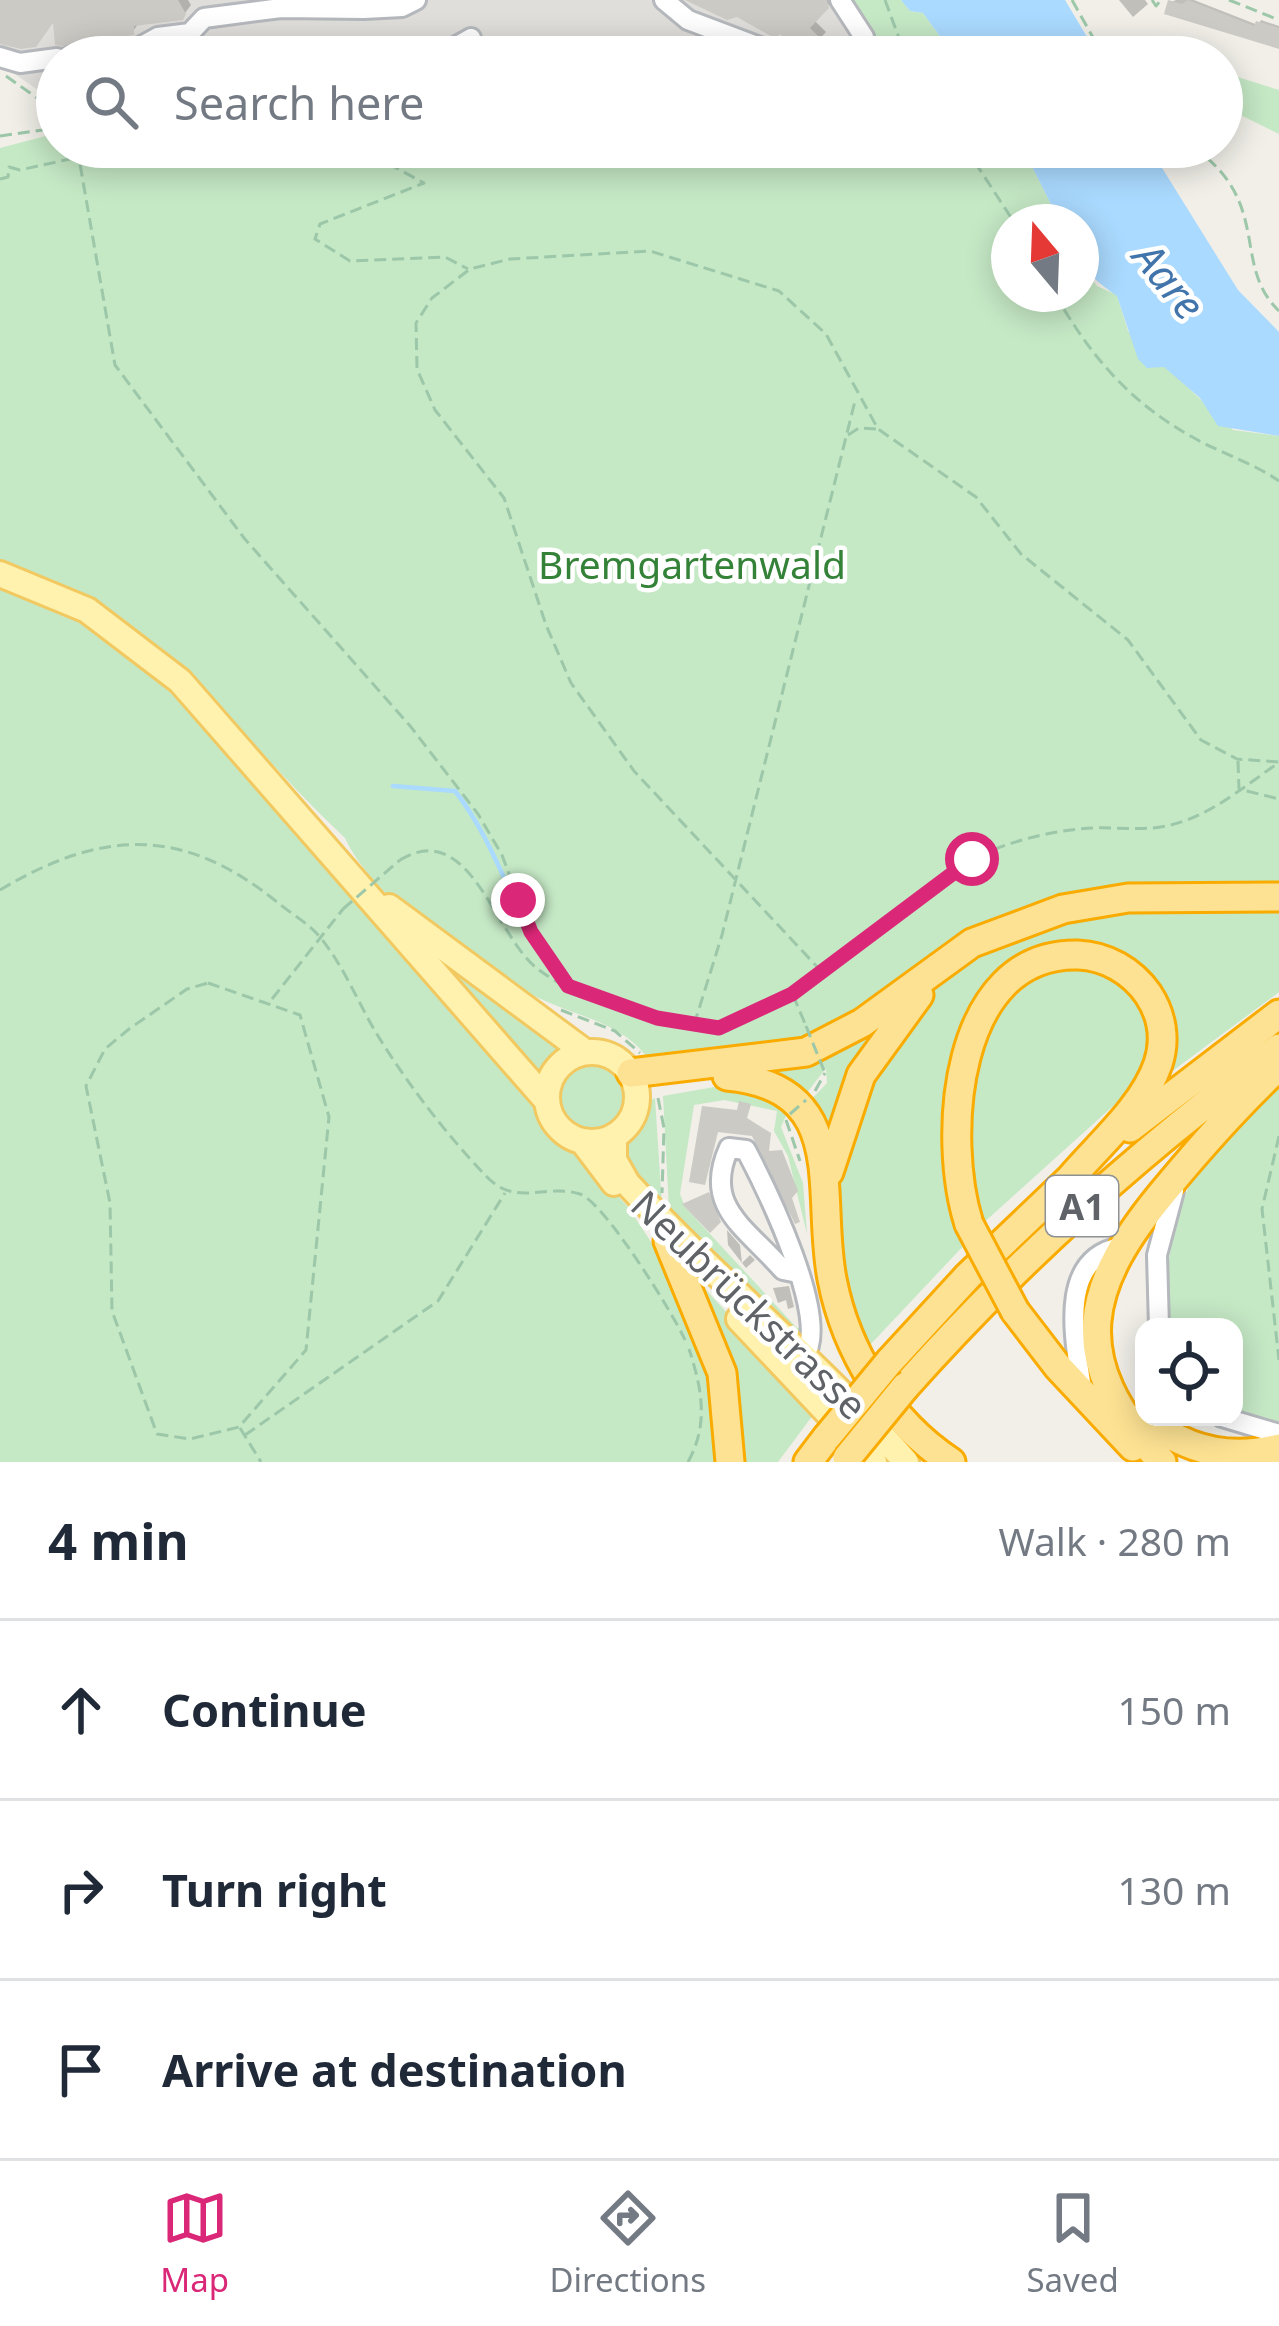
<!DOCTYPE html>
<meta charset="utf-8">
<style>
body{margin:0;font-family:"Noto Sans",sans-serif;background:#f2f2f3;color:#1f2937}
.controls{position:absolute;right:36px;bottom:36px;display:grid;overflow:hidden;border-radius:24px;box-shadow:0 6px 30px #0003}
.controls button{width:108px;height:108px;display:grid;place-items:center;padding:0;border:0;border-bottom:3px solid #e0e1e3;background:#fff;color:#1f2937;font:60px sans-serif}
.compass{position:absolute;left:991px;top:204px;width:108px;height:108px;border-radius:50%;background:#fff;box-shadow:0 6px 30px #0003;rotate:341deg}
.stop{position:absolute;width:36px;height:36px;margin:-27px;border:9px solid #db2777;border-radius:50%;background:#fff}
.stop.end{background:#db2777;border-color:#fff;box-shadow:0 3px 12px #0008}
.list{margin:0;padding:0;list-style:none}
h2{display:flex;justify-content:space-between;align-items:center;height:156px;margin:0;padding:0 48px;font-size:51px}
h2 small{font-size:39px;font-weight:400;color:#747a83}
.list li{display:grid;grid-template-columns:78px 1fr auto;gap:36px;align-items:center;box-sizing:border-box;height:180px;padding:0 48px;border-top:3px solid #e0e1e3}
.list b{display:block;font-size:45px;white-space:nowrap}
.list em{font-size:39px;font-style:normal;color:#747a83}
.icon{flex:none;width:66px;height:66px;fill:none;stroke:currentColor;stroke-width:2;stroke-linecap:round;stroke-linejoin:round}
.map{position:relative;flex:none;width:1279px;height:1462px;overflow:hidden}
.search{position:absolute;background:#fff;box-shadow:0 6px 30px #0003;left:36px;right:36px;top:36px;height:132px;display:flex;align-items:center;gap:30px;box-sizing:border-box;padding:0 42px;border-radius:66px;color:#747a83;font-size:45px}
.sheet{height:696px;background:#fff}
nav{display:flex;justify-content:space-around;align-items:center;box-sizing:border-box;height:168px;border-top:3px solid #e0e1e3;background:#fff;font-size:33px;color:#747a83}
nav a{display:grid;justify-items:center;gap:6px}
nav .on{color:#db2777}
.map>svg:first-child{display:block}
.industrial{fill:#e0deda}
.green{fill:#c5e8c5}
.water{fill:#aadaff}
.shadow{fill:#0003}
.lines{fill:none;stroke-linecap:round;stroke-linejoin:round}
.stream{stroke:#aadaff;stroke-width:4.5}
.building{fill:#cccac5}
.minor-casing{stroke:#b5b8bc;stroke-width:24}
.major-casing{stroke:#f2c960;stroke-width:30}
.highway-casing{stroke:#f9ab00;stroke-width:33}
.path{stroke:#9cc7a9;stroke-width:3;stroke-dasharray:12 6;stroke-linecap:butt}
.minor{stroke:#fff;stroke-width:18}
.major{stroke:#fff2af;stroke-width:24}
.highway{stroke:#fde293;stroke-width:27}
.highway-bridge-casing{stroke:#f9ab00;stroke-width:33;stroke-linecap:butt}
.path-bridge{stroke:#9cc7a9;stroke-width:3;stroke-dasharray:12 6;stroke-linecap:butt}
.highway-bridge{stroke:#fde293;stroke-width:27}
.route{stroke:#db2777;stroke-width:15}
.labels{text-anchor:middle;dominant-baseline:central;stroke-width:9;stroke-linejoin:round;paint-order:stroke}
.shield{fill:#fff;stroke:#8f9295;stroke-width:3}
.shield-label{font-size:36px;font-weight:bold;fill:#5f6368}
.park-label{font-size:39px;fill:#348238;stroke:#fff}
.street-label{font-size:39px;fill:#5f6368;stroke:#fff}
.water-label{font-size:42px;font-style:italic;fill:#4174aa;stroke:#fff}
</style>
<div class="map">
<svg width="1279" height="1462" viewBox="0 0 1279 1462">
<rect width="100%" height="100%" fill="#f1efe8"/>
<path class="industrial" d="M0 0H847L885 50 880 57H666L587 46 468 52 455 42 424 55 57 57V103L0 64Z"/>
<path class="green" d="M847 0H901L910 11 923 13 955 57H880L884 50Z
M1225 73 1279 90V134L1222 106Z
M57 133V147H1022L1060 222H1009V294H1081V265L1097 286 1117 295 1128 331 1233 430 1279 436V889L1214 882 1058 898 963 937 814 1041 652 1064C626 1024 585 1019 543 1000 477 971 376 904 345 838 226 726 167 617 0 562V148Z
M0 586 82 620 172 688 534 1104 548 1134 584 1159 628 1207 665 1263 711 1367 721 1462H0Z
M1279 906V992L1163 1078 1157 998 1065 950 974 1024 967 1242 869 1346 841 1274 834 1193 852 1108 925 995 992 946 1101 909Z
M412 935 565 1048 544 1080Z
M1064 966 1105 972 1131 989 1147 1017 1151 1050 1133 1088 981 1225C949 1138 963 1000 1064 966Z
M860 1035 867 1040 830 1124 829 1151 808 1103 827 1083 826 1068 803 1098 748 1070Z
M558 1097a35 35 0 1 1 70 0a35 35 0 1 1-70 0Z
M1279 1083V1425L1234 1413V1327H1168C1162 1205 1194 1155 1279 1083Z
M726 1085 756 1091 788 1111 781 1127 803 1183 807 1234 788 1156 774 1131 777 1111 724 1100 694 1105 680 1194 685 1207 797 1328 807 1325 804 1342 669 1209 663 1096Z
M655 1098 662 1207 656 1210 618 1151 645 1103Z
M689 1271 816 1411 778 1462H735Z"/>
<path class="water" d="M901 0H1065L1099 57H955L923 13 910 11Z
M1022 147H1149L1238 290 1279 332V436L1218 426 1200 398 1164 367 1147 368 1138 359 1117 296C1080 269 1081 269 1081 222H1060Z"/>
<path class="shadow" d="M0 0H188L191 5 182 17 139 23 132 32 55 18 0 37Z
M688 0H833L814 20 826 32 805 54 780 30Z
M1119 0H1145L1148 4 1133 17Z
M1176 0H1194L1258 25 1261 20 1279 26V46L1171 2Z
M727 1230 740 1245 742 1263 750 1255 755 1260 746 1268 728 1245Z
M789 1286 794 1307 788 1309 786 1300 778 1303 773 1288Z"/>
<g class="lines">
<path class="stream" d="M393 786 455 791C499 847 513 916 556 973"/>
</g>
<path class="building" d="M0 0H178L186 14 183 20 134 26V35L62 46 55 45 53 23 36 47 21 49 0 44Z
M685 0H827L829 8 810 28 822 40 804 57 780 34 776 39 737 17 727 20Z
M1168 0 1182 4 1188 0 1254 26 1256 21 1279 28V49L1164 14Z
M739 1101 751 1104 747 1118 771 1133 769 1151 782 1150 798 1191 792 1198 800 1222 795 1224 752 1136 718 1132 705 1185 689 1182 702 1106 737 1110Z
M709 1192 721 1222 710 1233 682 1204Z"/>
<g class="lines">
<g class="minor-casing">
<path id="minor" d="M363 0 364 9 402 7 416 0
M664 0 688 20 786 57
M840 0 864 37 850 57
M0 57 20 63 57 58
M69 57 138 48 158 37 190 33 204 18 281 8 364 9
M437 57 471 38
M798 1273 783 1270C747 1228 702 1207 729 1148L746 1150C766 1188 832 1322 804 1356
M1159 1327 1157 1255 1174 1191
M1082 1390C1076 1343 1056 1260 1120 1247
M1222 1417 1279 1434"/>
</g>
<g class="major-casing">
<path id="major" d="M0 574 87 610 180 681 547 1101
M389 907 585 1052
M547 1097a45 45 0 1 1 90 0a45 45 0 1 1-90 0Z
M614 1137V1160L627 1183C716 1280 819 1363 906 1462
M583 1142 614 1183
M739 1319 874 1462"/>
</g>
<g class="highway-casing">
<path id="highway" d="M631 1073 806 1052 862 1023 972 943 1063 909 1128 898 1279 897
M727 1076C852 1088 815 1191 832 1279 846 1352 889 1421 951 1462
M1130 1128 1279 1014
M829 1172 861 1075 919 995
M969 1224C942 1140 952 952 1078 955 1106 956 1132 971 1148 994 1162 1015 1166 1040 1158 1064 1143 1108 1097 1146 1068 1181
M668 1241 722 1373 730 1462
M1015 1311 1058 1367 1133 1447
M889 1362 968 1276 1077 1172
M905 1387C1018 1260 1142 1149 1279 1048
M1145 1417C1184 1450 1229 1461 1279 1448
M808 1462 827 1437
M1162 1462C1064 1358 1084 1285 1169 1185 1203 1144 1237 1106 1276 1069"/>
</g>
<path class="path" d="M885 0 906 57
M1072 0 1104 57
M1152 0 1156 6 1161 0
M1229 0 1279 20
M475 55 582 52 619 57
M6 76 57 112
M0 136 57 128
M77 147 115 365 244 538 411 727 478 814 502 855 531 932 568 985
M337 147 378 158 424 183 320 224 315 239 350 261 445 257 468 269
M870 147 894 155
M947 147 961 148
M965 147 1014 222
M1193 147C1273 203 1231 265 1279 311
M0 179 8 177 9 167 20 170 88 155 130 159 193 147
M1055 294C1091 357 1131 404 1196 439 1223 454 1253 463 1279 481
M848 435 859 428 877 429
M1238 761 1239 789 1279 799
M400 860C471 817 495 938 539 970 581 1001 652 1022 703 1028 779 1036 890 907 954 869 993 845 1048 830 1093 828 1118 827 1142 831 1166 826 1208 818 1243 787 1277 764
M0 890C102 829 183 826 277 902 290 913 308 923 319 936 342 963 357 1000 375 1031 406 1082 445 1133 486 1176 516 1208 545 1183 580 1194 604 1202 673 1313 685 1340
M822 972 634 771 571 683 546 625 504 498 435 410 417 369 416 323 432 298 470 269 510 259 650 251 779 291 826 334 878 429 976 497 1021 554 1128 640 1201 740 1237 759 1279 762
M208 983 300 1015 329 1117 306 1350 239 1427 190 1439 157 1434 112 1311 110 1203 86 1086 105 1049 129 1029 187 989Z
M793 995 806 1026
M272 999 343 909
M561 1010 615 1031 640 1053
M694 1025 722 935 855 401
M815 1091 825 1073
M658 1098 664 1128 662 1193
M541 1118 562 1143
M786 1120 800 1161
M1279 1136 1262 1209 1279 1360
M240 1428 261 1462
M245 1435 438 1301 505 1193
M688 1462C709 1424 702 1389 689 1349"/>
<use href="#minor" class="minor"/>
<use href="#major" class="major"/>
<use href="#highway" class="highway"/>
<g class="highway-bridge-casing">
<path id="highway-bridge" d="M969 1224 1015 1311
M827 1437 889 1362
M847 1458 905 1387"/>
</g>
<path class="path-bridge" d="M343 909 400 860
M806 1026 825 1073
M790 1114 806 1100"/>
<use href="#highway-bridge" class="highway-bridge"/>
</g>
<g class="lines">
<path class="route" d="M518 900 531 932 568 986 657 1018 719 1028 792 994 972 859"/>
</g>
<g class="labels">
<rect class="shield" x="1046" y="1176" width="72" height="60" rx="9"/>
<g class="shield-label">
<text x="1082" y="1206">A1</text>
</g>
<g class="park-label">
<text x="692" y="563">Bremgartenwald</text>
</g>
<g class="street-label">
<text transform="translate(750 1304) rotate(44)">Neubrückstrasse</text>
</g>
<g class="water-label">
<text transform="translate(1170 280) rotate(51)">Aare</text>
</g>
</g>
</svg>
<div class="controls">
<button><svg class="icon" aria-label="locate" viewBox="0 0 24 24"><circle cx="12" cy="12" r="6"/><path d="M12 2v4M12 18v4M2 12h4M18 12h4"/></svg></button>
</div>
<svg class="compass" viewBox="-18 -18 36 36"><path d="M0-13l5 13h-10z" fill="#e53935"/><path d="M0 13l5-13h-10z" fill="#747a83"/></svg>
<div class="stop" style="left:972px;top:859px"></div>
<div class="stop end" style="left:518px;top:900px"></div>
<div class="search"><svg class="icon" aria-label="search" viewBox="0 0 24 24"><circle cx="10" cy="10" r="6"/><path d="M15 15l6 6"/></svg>Search here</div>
</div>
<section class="sheet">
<h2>4 min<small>Walk · 280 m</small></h2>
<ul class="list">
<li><svg class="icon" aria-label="ahead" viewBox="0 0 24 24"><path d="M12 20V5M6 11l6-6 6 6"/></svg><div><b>Continue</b></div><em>150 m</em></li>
<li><svg class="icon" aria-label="right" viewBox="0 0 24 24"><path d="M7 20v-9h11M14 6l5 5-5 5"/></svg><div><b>Turn right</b></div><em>130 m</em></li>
<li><svg class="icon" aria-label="arrive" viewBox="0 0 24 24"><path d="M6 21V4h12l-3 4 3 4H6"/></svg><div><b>Arrive at destination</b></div></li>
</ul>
</section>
<nav>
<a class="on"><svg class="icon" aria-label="map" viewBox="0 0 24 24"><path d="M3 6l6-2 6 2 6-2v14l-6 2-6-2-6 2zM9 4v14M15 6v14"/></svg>Map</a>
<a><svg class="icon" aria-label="directions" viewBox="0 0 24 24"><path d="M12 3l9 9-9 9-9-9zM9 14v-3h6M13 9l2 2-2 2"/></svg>Directions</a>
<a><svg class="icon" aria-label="saved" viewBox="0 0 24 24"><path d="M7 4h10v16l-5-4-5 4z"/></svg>Saved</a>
</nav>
